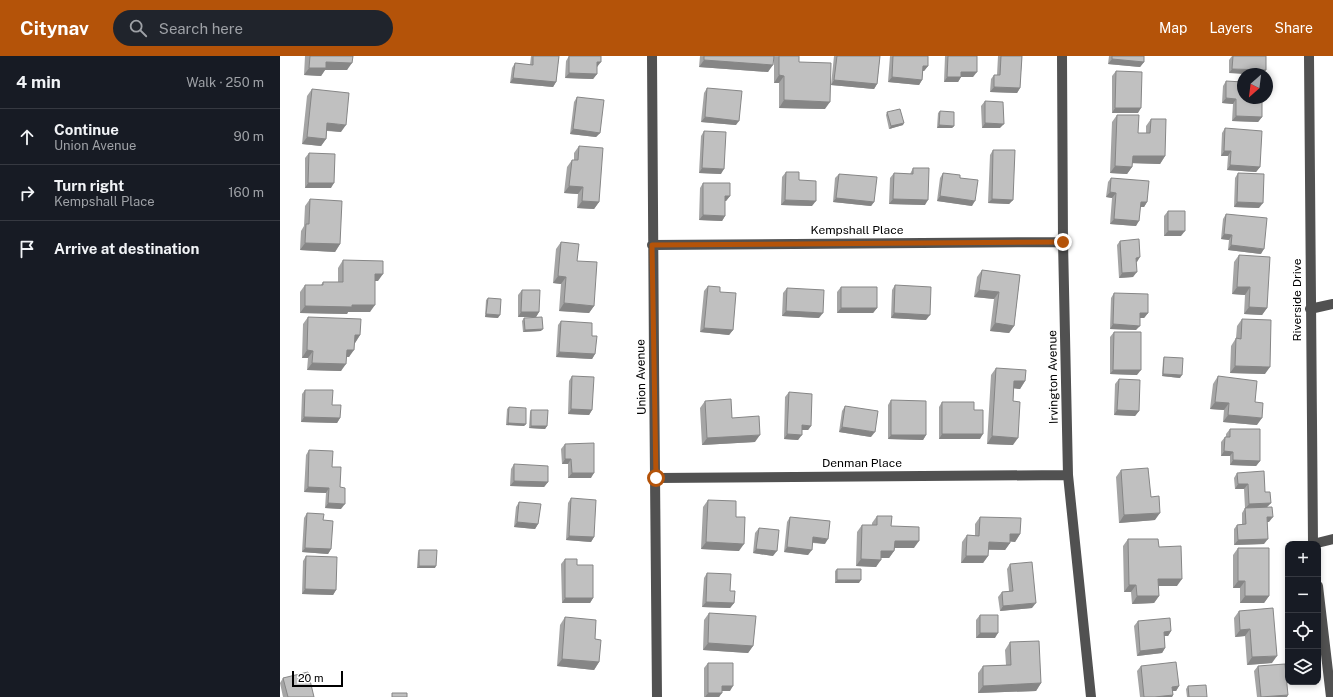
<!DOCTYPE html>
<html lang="en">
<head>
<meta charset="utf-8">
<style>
	body { margin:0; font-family:"Public Sans",sans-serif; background:#20242c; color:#f1f3f6 }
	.controls { position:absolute; right:12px; bottom:12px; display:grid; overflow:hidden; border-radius:8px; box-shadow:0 2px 6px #0003 }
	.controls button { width:36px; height:36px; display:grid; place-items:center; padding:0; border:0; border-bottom:1px solid #363941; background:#171b24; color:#f1f3f6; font:20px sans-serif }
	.compass { position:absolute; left:957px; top:12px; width:36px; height:36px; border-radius:50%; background:#171b24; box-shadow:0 2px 6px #0003; rotate:208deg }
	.scale { position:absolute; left:12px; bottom:10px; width:51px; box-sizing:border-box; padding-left:4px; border:2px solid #000; border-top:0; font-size:11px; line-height:14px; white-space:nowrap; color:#000; -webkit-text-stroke:3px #fff; paint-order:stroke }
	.stop { position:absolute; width:12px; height:12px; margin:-9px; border:3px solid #b45309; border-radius:50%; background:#fff }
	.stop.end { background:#b45309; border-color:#fff; box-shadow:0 1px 4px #0008 }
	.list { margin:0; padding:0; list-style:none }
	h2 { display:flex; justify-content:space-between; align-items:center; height:52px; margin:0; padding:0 16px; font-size:17px }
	h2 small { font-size:13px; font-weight:400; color:#9ea1a6 }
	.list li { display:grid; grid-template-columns:26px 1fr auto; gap:12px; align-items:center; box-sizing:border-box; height:56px; padding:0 16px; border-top:1px solid #363941 }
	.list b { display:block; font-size:15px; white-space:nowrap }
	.list p { margin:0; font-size:13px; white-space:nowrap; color:#9ea1a6 }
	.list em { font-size:13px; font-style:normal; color:#9ea1a6 }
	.icon { flex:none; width:22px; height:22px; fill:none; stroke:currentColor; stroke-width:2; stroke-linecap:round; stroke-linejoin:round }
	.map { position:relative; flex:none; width:1053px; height:641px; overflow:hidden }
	header { display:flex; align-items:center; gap:24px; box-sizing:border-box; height:56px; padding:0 20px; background:#b45309; color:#fff }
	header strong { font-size:19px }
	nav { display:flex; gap:22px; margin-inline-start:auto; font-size:14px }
	.search { width:280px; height:36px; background:#20242c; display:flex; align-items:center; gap:10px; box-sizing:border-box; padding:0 14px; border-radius:22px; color:#9ea1a6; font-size:15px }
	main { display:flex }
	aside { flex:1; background:#171b24 }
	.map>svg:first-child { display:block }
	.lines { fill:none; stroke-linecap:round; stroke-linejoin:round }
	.minor { stroke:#515151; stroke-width:10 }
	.wall { fill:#a5a5a5 }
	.shaded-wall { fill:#868686 }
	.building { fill:#c0c0c0; stroke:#868686 }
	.route { stroke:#b45309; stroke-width:5 }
	.labels { text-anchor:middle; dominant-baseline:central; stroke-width:3; stroke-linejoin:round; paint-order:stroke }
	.street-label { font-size:12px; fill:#000; stroke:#fff }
</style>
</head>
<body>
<header>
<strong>Citynav</strong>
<div class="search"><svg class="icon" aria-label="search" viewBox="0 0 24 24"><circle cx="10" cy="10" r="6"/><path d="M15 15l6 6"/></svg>Search here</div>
<nav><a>Map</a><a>Layers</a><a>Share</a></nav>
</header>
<main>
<aside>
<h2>4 min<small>Walk · 250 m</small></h2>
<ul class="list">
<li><svg class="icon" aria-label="ahead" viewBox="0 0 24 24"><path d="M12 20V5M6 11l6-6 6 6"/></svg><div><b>Continue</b><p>Union Avenue</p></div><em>90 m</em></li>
<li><svg class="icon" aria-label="right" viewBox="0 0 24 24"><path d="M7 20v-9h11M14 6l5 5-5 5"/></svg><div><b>Turn right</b><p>Kempshall Place</p></div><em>160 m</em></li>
<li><svg class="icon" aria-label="arrive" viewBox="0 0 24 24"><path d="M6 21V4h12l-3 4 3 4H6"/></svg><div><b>Arrive at destination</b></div></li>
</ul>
</aside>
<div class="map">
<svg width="1053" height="641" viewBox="0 0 1053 641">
	<rect width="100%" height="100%" fill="#fff"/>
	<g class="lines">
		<!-- minor -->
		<path class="minor" d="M372 0C372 214 376 427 377 641
			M782 0 783 186 788 419 811 641
			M1029 0 1033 488
			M372 189 783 186
			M1030 253 1053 248
			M376 422 788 419
			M1033 488 1053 483
			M1038 530 1051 641"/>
	</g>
	<!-- wall -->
	<path class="wall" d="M25 0H73L67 14H45L41 20 24 19Z
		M251 0H279L276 26 273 31 230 27 232 12 235 7 250 9Z
		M289 0H321L317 11V18L313 23 285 22 286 5Z
		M420 0H494L488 16 419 11Z
		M494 0H519V6L545 53 499 52V27H494Z
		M554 0H600L597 28 594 33 551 29Z
		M610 0H648V10L644 15H643L642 24 639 29 608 26Z
		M665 0H697L693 21H681L678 26H664Z
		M718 0H742L740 32 737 37 710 36 711 23 714 19H717Z
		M829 0H864V6L860 11 828 8Z
		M952 0H986L949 17V4Z
		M836 15 858 57H832V20Z
		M946 25 982 61 978 66 952 65 953 48 942 47 943 30Z
		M427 32 456 69 421 66 424 37Z
		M32 33 61 76 47 75 46 83 41 90 22 88 27 40Z
		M297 41 320 77 316 81 290 78 294 46Z
		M705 45 720 72H702L701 50Z
		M660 55 674 70 672 72H657L658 57Z
		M607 56 623 69 609 73 606 59Z
		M837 59 858 77H866V70L871 63 885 100 880 108 852 107V111L847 118 830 117 832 66Z
		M945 72 980 111 976 116 947 114 948 100H941L942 77Z
		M424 75 441 118 419 117 421 80Z
		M299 90 319 146 314 153 297 152 298 138 284 137 287 111 292 104H294V97Z
		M713 94 733 144 729 148 708 147 710 99Z
		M29 97 51 132H25V102Z
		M633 112 645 149 609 148 610 122 614 117 630 118Z
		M506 116 519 124 532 150 501 149 502 121Z
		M663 117 680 122 692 150 657 145 660 122Z
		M958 117 979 152 954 151 955 122Z
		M559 118 594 146 591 150 553 146 555 122Z
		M831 122 867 146 864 151H860L856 170 830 168 832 142 826 141 828 126Z
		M423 127 450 140 446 145H445V160L442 165 419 164 420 132Z
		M30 143 60 188 55 196 20 194 21 175 24 170 25 150Z
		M888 155 901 180H884V160Z
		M946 158 981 198 948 194 949 184 941 183 943 163Z
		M840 185 857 206H856L853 221 839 222 837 189Z
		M281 186 297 205 314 250 309 257 279 255 281 228 273 227 276 193Z
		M959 199 987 252 982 259 964 258 965 239 952 238 954 206Z
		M63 204 98 225H95L90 256H68L67 258 20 257V236L25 229H41L43 226H58V212Z
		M702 214 740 219 734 270 729 277 710 275 714 243 694 241 697 221Z
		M615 229 646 264 611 262 612 234Z
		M428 230 440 236 453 274 449 279 420 276 424 235Z
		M561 231 597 252 593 257H557V236Z
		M507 232 539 262 502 260 503 237Z
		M242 234 259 256 256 261H238V239Z
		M834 237 868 257 864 262H860L856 274 830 273 831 242Z
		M208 242 218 262 205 261 206 244Z
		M28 261 80 279 75 287V286L69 301H66L61 315 27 314 28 302H22L23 268Z
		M244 262 261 275 243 276 242 265Z
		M962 263 985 318 950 317 951 290 956 282 957 270Z
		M281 265 312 280 315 298 312 303 276 301 278 269Z
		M834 276 857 319 830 318V281Z
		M884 301 900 322 882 320 883 304Z
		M716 312 745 325 740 333 734 332 733 345V389L707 388 711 319Z
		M292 320 312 354 309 359 288 358 289 325Z
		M938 320 975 346 977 369 943 366 944 354 930 353 933 328Z
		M839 323 859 355 855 360 834 359 835 328Z
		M25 334 60 362 57 367 21 366 22 338Z
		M509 336 531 370 528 374H522L518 384 504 383 505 341Z
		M611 344 646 379 643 384 608 383V349Z
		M425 345 452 362 475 386 422 389 420 352Z
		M662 346 694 354 700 383H659V351Z
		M565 350 591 381 559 376 562 355Z
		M229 351 246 368 244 370 226 369 227 353Z
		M251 354 267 370 265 373 249 372 250 356Z
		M950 373 980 405 976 410 950 409V400H941V386L945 381H946V378Z
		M285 388 311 422H288V408H282L281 393Z
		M29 394 52 411 61 453 45 452 46 437 24 436 26 399Z
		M234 408 268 426 264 431 230 430 231 413Z
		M841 414 871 441 875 464 839 467 836 421Z
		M957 417 985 436 991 447 987 451 989 466H987L984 488 954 489V473L957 469 962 468V457L965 452 964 433H955L954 422Z
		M291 442 314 481 311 486 286 484 288 447Z
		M428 444 456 461 459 495 421 493 423 451Z
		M239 446 258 468 255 473 234 471 236 451Z
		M27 457 43 464 51 493 48 498 22 496 24 462Z
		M597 460 611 470 634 492H615L614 495 609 502H601L596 511 576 510 577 476 582 469H592V467Z
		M510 461 545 488 533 487 528 499 504 496 507 466Z
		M700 461 740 478 735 486 730 485V487L725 494H708V500L703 507H681L682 486 687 479 695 480V468Z
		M479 472 493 500 473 497 475 477Z
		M848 483 879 491 897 530H878L879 540 874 547 852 548 851 536H844L843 490Z
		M958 492 989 540 984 547H960V532H953V499Z
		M139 494 155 512H137L138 497Z
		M26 500 56 534 53 539 22 538 23 505Z
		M285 503 297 509 313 542 310 547H282L281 508Z
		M730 508 752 552 720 555 718 541 722 536 729 535 727 513Z
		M557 513 579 527H555V515Z
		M427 517 450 535 454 547 450 552 422 551 424 522Z
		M959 555 992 607 967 609 965 580 955 581 954 562Z
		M429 557 473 590 468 597 423 594 424 564Z
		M700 559 715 582H696V564Z
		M285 561 315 583 319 606 314 614 277 610 280 569Z
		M858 565 891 575 888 580H884L885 592 882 597 857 600 854 570Z
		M730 586 761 627 756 635 698 637V617L703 610 726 609 725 594Z
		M428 607 450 635H442L439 641H424V612Z
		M861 610 899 630 896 635H892L893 639 892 641H860L857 615Z
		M978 610 1007 641H977L974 615Z
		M3 622 34 641H3L0 627Z
		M908 630 927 641H907L906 633Z"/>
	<!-- shaded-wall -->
	<path class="shaded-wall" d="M832 3 864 6 860 11 828 8Z
		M424 4 493 9 488 16 419 11Z
		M46 6 72 7 67 14H45L41 20 24 19 29 12Z
		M317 6H321L317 11 314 10Z
		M643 10H648L644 15H640Z
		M952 13 986 14 983 18H963L949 17Z
		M681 16H697L693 21H678Z
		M289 17 317 18 313 23 285 22Z
		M499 19 504 20 499 27H494Z
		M612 21 642 24 639 29 608 26Z
		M667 21H681L678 26H664Z
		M233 22 276 26 273 31 230 27Z
		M554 24 597 28 594 33 551 29Z
		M714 31 740 32 737 37 710 36Z
		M946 42 956 43 953 48 942 47Z
		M504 44 550 46 545 53 499 52Z
		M835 52H861L858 57H832Z
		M956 60 982 61 978 66 952 65Z
		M425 61 459 65 456 69 421 66Z
		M47 67 66 69 61 76 42 74Z
		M624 67 623 69 609 73 611 70Z
		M705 67 724 68 720 72H702Z
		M659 69 674 70 672 72H657Z
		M293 73 320 77 316 81 290 78Z
		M27 81 46 83 41 90 22 88Z
		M944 95H951L948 100H941Z
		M853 100H885L880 108 848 107Z
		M950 109 980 111 976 116 947 114Z
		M835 110 852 111 847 118 830 117Z
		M422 112 444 113 441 118 419 117Z
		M28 127H54L51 132H25Z
		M289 130 303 131 298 138 284 137Z
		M830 136 836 137 832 142 826 141Z
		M445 140H450L446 145H442Z
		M660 140 695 145 692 150 657 145Z
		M556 142 594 146 591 150 553 146Z
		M613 143 648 144 645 149 609 148Z
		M712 143 733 144 729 148 708 147Z
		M505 144 536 145 532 150 501 149Z
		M302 145 319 146 314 153 297 152Z
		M861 146H867L864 151H857Z
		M957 146 983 147 979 152 954 151Z
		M423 159 445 160 442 165 419 164Z
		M834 163 859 165 856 170 830 168Z
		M888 175H905L901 180H884Z
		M944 178 952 179 949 184 941 183Z
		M25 187 60 188 55 196 20 194Z
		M951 189 984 193 981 198 948 194Z
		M860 201 857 206 852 207 856 202Z
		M857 216 853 221 839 222 842 217Z
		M95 218H103L98 225H90Z
		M278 220 286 221 281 228 273 227Z
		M957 231H970L965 239 952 238Z
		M699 234 719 236 714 243 694 241Z
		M284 247 314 250 309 257 279 255Z
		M72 249H95L90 256H68L67 258 20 257 25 250Z
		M969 251 987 252 982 259 964 258Z
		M561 252H597L593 257H557Z
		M506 255 543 257 539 262 502 260Z
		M241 256H259L256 261H238Z
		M614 257 650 259 646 264 611 262Z
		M860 257H868L864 262H857Z
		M206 258 220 259 218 262 205 261Z
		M715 267 734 270 729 277 710 275Z
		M833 268 860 270 856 274 830 273Z
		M424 272 453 274 449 279 420 276Z
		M263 273 261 275 243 276 245 274Z
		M75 279H80L75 287 70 286Z
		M27 294 33 295 28 302H22Z
		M67 294H74L69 301H62Z
		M279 296 315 298 312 303 276 301Z
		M32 307 66 308 61 315 27 314Z
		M955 310 990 311 985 318 950 317Z
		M833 314H861L857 319 830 318Z
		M883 318 902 319 900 322 882 320Z
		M734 325H745L740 333 729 332Z
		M935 346 949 347 944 354 930 353Z
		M291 353 312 354 309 359 288 358Z
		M837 354 859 355 855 360 834 359Z
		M948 359 982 362 977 369 943 366Z
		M24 361 60 362 57 367 21 366Z
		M228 367 246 368 244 370 226 369Z
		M522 369 531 370 528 374H519Z
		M251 370H267L265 373 249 372Z
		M562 371 595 376 591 381 559 376Z
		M507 378 522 379 518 384 504 383Z
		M662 378H703L700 383H659Z
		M480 379 475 386 422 389 427 382Z
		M611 379H646L643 384 608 383Z
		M712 380 738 382 733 389 707 388Z
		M944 395 953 396 950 400H941Z
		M285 403H291L288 408H282Z
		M953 404 980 405 976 410 950 409Z
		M292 417H314L311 422H288Z
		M234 425 268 426 264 431 230 430Z
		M958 428H968L964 433H955Z
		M28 431 49 432 46 437 24 436Z
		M48 447 65 448 61 453 45 452Z
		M991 447 987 451 965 453 969 448Z
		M880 457 875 464 839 467 844 459Z
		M987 461H993L989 466H983Z
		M237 466 258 468 255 473 234 471Z
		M730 478H740L735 486 725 485Z
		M289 480 314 481 311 486 286 484Z
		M533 481 548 483 545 488 530 486Z
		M988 483 984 488 954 489 958 484Z
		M615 485H639L634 492H610Z
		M426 486 464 488 459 495 421 493Z
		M709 486 730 487 725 494 704 493Z
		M507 491 532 494 528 499 504 496Z
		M25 492 51 493 48 498 22 496Z
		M476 493 497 495 493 500 473 497Z
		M601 495H614L609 502H596Z
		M686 500H708L703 507H681Z
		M581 503 601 504 596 511 576 510Z
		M139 510H156L155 512H137Z
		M878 523H902L897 530H873Z
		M557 524H581L579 527H555Z
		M958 525H965L960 532H953Z
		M849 529H856L851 536H844Z
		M25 533 56 534 53 539 22 538Z
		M857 540H879L874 547 852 548Z
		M965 540H989L984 547H960Z
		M285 542H313L310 547H282Z
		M426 546 454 547 450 552 422 551Z
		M756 547 752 552 720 555 723 550Z
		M970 573 965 580 955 581 960 574Z
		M891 575 888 580H880L884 576Z
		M700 577H718L715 582H696Z
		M428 587 473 590 468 597 423 594Z
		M885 592 882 597 857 600 860 595Z
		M997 600 992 607 967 609 972 601Z
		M282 603 319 606 314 614 277 610Z
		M761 627 756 635 698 637 703 630Z
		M442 630H453L450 635H439Z
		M899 630 896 635H889L892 631Z
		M428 637H442L439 641H425Z
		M893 639 892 641H875Z
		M1008 639 1007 641H988Z"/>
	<!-- building -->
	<path class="building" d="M30 0H73L72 7 46 6V12H29Z
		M253 0H279L276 26 233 22 235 7 253 9Z
		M289 0H321V6H317V18L289 17Z
		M424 0H494L493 9 424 4Z
		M499 0H519V6L551 7 550 46 504 44V20L499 19Z
		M557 0H600L597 28 554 24Z
		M613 0H648V10H643L642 24 612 21Z
		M668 0H697V16H681V21H667Z
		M721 0H742L740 32 714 31V19H720Z
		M832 0H864V6L832 3Z
		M953 0H986V14L952 13Z
		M836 15 862 16 861 52H835Z
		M946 25 963 26V42H982V61L956 60V43L946 42Z
		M427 32 462 35 459 65 425 61Z
		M32 33 69 37 66 69 47 67 46 83 27 81Z
		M297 41 324 44 320 77 293 73Z
		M705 45 723 46 724 68 705 67Z
		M620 53 624 67 611 70 607 56Z
		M660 55 674 56V70L659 69Z
		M837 59H859L858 77H870L871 63H886L885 100H853L852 111 835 110Z
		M945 72 982 75 980 111 950 109 951 95H944Z
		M424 75 446 76 444 113 422 112Z
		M299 90 323 92 319 146 302 145 303 131 289 130 292 104H298Z
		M713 94H735L733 144 712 143Z
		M29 97 55 98 54 127H28Z
		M633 112H649L648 144 613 143 614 117 633 118Z
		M506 116H519V124L536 125V145L505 144Z
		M663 117 680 119V122L698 124 695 145 660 140Z
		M958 117 984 118 983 147 957 146Z
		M559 118 597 121 594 146 556 142Z
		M831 122 869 125 867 146H861L859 165 834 163 836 137 830 136Z
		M423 127H450V140H445V160L423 159Z
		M30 143 62 145 60 188 25 187 26 168H29Z
		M888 155H905V175H888Z
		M946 158 987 162 984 193 951 189 952 179 944 178Z
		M859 183 860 201 856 202 857 216 842 217 840 185Z
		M281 186 299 188 297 205 317 206 314 250 284 247 286 221 278 220Z
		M959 199 990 201 987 252 969 251 970 231H957Z
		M63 204 103 205V218H95V249H72V251L25 250V229H43V226H63Z
		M702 214 740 219 734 270 715 267 719 236 699 234Z
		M615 229 651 231 650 259 614 257Z
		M428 230 440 231V236L456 237 453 274 424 272Z
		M561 231H597V252H561Z
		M507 232 544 234 543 257 506 255Z
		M242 234H260L259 256H241Z
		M834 237 868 238V257H860V270L833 268Z
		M208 242 221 243 220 259 206 258Z
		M28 261 81 263 80 279H75L74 294H67L66 308 32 307 33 295 27 294Z
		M262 261 263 273 245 274 244 262Z
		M962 263 991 264 990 311 955 310 956 282 961 283Z
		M281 265 312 267V280H317L315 298 279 296Z
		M834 276H861V314H833Z
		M884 301 903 302 902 319 883 318Z
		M716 312 746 314 745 325H734L733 345 740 346 738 382 712 380Z
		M292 320 314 321 312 354 291 353Z
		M938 320 977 325 975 346 983 347 982 362 948 359 949 347 935 346Z
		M839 323 860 324 859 355 837 354Z
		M25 334H53L52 349H61L60 362 24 361Z
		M509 336 532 338 531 370 522 369V379L507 378Z
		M451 343 452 362 479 360 480 379 427 382 425 345Z
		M611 344 646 345V379H611Z
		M662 346H694V354H703V378H662Z
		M565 350 598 355 595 376 562 371Z
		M229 351 246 352V368L228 367Z
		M251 354H268L267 370H251Z
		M950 373H980V405L953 404V396L944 395 945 381H950Z
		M314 387V417H292L291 403H285V388Z
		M29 394 53 395 52 411H61L60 431 65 432V448L48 447 49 432 28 431Z
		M234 408 268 410V426L234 425Z
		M868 412 871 441 879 440 880 457 844 459 841 414Z
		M984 415 985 436H990L991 447 969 448 968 428H958L957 417Z
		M291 442 316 444 314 481 289 480Z
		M428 444 456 445V461H465L464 488 426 486Z
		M239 446 261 448 258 468 237 466Z
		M992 451 993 461H987L988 483 958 484 957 469 966 468 965 452Z
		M27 457 44 458 43 464 53 465 51 493 25 492Z
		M597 460H612L611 470 639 471V485H615L614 495H601V504L581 503 582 469H597Z
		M510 461 550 465 548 483 533 481 532 494 507 491Z
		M700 461 741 462 740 478H730V487L709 486 708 500H686L687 479 699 480Z
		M479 472 499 474 497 495 476 493Z
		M848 483H878L879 491 901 490 902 523H878L879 540H857L856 529H849Z
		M958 492H989V540H965V525H958Z
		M139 494H157L156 510H139Z
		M26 500 57 501 56 534 25 533Z
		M285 503H297V509H313V542H285Z
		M752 506 756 547 723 550 722 536 733 535 730 508Z
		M557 513H581V524H557Z
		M427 517 451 518 450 535H455L454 547 426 546Z
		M993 552 997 600 972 601 970 573 960 574 959 555Z
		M429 557 476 560 473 590 428 587Z
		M700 559H718V577H700Z
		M285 561 316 564 315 583 321 584 319 606 282 603Z
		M890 562 891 575 884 576 885 592 860 595 858 565Z
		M759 585 761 627 703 630V610L731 609 730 586Z
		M896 606 899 630 892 631 893 639 875 641H864L861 610Z
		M428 607H453V630H442V637H428Z
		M1005 608 1008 639 981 641 978 610Z
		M28 616 34 641H8L3 622Z
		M926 629 927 641H909L908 630Z
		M112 637H127V641H112Z"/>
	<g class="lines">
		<!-- route -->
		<path class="route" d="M376 422 372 189 783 186"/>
	</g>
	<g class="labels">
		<!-- street labels -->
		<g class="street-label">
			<text x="577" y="174">Kempshall Place</text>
			<text transform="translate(1017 244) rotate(-90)">Riverside Drive</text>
			<text transform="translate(361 321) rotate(-91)">Union Avenue</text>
			<text transform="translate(773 321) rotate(-91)">Irvington Avenue</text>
			<text x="582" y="407">Denman Place</text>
		</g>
	</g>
</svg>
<div class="controls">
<button>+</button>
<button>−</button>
<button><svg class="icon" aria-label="locate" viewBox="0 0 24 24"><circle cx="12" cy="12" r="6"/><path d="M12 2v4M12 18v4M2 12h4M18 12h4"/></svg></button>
<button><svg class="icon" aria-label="layers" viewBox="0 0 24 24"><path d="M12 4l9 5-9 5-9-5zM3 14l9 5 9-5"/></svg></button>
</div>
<svg class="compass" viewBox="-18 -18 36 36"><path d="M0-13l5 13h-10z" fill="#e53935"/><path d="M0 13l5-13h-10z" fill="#9ea1a6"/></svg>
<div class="scale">20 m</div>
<div class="stop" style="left:376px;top:422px"></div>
<div class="stop end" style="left:783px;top:186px"></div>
</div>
</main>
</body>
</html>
